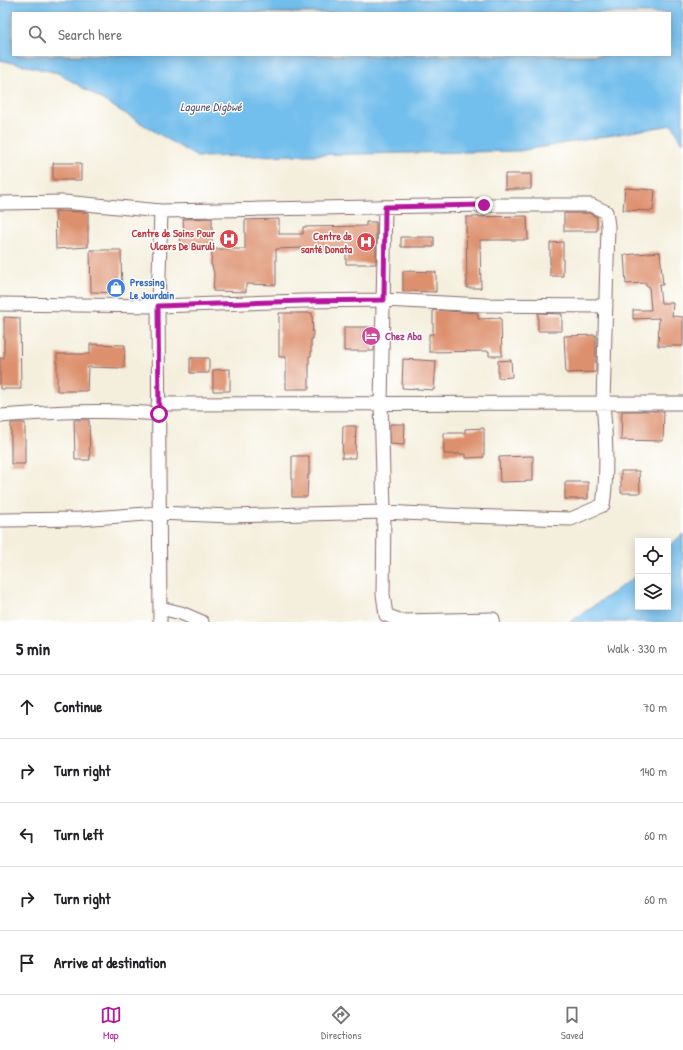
<!DOCTYPE html>
<html lang="en">
<head>
<meta charset="utf-8">
<style>
	body { margin:0; font-family:"Patrick Hand",sans-serif; background:#f6f6f6; color:#202124 }
	.controls { position:absolute; right:12px; bottom:12px; display:grid; overflow:hidden; border-radius:0px; box-shadow:0 2px 10px #0003 }
	.controls button { width:36px; height:36px; display:grid; place-items:center; padding:0; border:0; border-bottom:1px solid #e0e0e0; background:#fff; color:#202124; font:20px sans-serif }
	.stop { position:absolute; width:12px; height:12px; margin:-9px; border:3px solid #b5179e; border-radius:50%; background:#fff }
	.stop.end { background:#b5179e; border-color:#fff; box-shadow:0 1px 4px #0008 }
	.list { margin:0; padding:0; list-style:none }
	h2 { display:flex; justify-content:space-between; align-items:center; height:52px; margin:0; padding:0 16px; font-size:17px }
	h2 small { font-size:13px; font-weight:400; color:#757577 }
	.list li { display:grid; grid-template-columns:26px 1fr auto; gap:12px; align-items:center; box-sizing:border-box; height:64px; padding:0 16px; border-top:1px solid #e0e0e0 }
	.list b { display:block; font-size:15px; white-space:nowrap }
	.list em { font-size:13px; font-style:normal; color:#757577 }
	.icon { flex:none; width:22px; height:22px; fill:none; stroke:currentColor; stroke-width:2; stroke-linecap:round; stroke-linejoin:round }
	.map { position:relative; flex:none; width:683px; height:622px; overflow:hidden }
	.search { position:absolute; background:#fff; box-shadow:0 2px 10px #0003; left:12px; right:12px; top:12px; height:44px; display:flex; align-items:center; gap:10px; box-sizing:border-box; padding:0 14px; border-radius:0px; color:#757577; font-size:15px }
	.sheet { height:372px; background:#fff }
	nav { display:flex; justify-content:space-around; align-items:center; box-sizing:border-box; height:56px; border-top:1px solid #e0e0e0; background:#fff; font-size:11px; color:#757577 }
	nav a { display:grid; justify-items:center; gap:2px }
	nav .on { color:#b5179e }
	.map>svg:first-child { display:block }
	.water { fill:#72beec; stroke:#5e6e8c; fill-rule:evenodd }
	.building { fill:#dd906d }
	.lines { fill:none; stroke-linecap:round; stroke-linejoin:round }
	.street-casing { stroke:#866869; stroke-width:15 }
	.street { stroke:#fff; stroke-width:13 }
	.route { stroke:#b5179e; stroke-width:5 }
	.labels { text-anchor:middle; dominant-baseline:central; stroke-width:3; stroke-linejoin:round; paint-order:stroke }
	.health-label { font-size:11px; font-weight:bold; fill:#be3a42; stroke:#fff; text-anchor:end }
	.shop-label { font-size:11px; font-weight:bold; fill:#366cbe; stroke:#fff; text-anchor:start }
	.hotel-label { font-size:11px; font-weight:bold; fill:#b23c85; stroke:#fff; text-anchor:start }
	.water-label { font-size:12px; font-style:italic; fill:#58576f; stroke:#fff }
</style>
</head>
<body>
<div class="map">
<svg width="683" height="622" viewBox="0 0 683 622">
	<rect width="100%" height="100%" fill="#fff"/>
	<filter id="ink" filterUnits="userSpaceOnUse"><feTurbulence type="fractalNoise" baseFrequency=".025" numOctaves="2"/><feDisplacementMap in="SourceGraphic" scale="8" xChannelSelector="R" yChannelSelector="G"/><feConvolveMatrix kernelMatrix="1 2 1 2 8 2 1 2 1" color-interpolation-filters="sRGB"/></filter>
	<filter id="wash" filterUnits="userSpaceOnUse"><feTurbulence type="fractalNoise" baseFrequency=".012" numOctaves="4" result="noise"/><feDisplacementMap in="SourceGraphic" scale="16" xChannelSelector="R" yChannelSelector="G"/><feGaussianBlur stdDeviation="0.9" result="paint"/><feColorMatrix in="noise" values="0 0 0 0 0 0 0 0 0 0 0 0 0 0 0 0 0 1.4 0 .05"/><feComposite in="paint" operator="in"/></filter>
	<g filter="url(#wash)">
		<rect width="100%" height="100%" fill="#f4efdd"/>
		<!-- water -->
		<path class="water" d="M0 0H469L483 2 486 0H683V143L672 125 519 151 197 157 58 73 0 60ZM13 13H670V55H13Z
			M683 534V622H570L638 575V607H668V547Z"/>
		<g id="blocks">
			<!-- building -->
			<path class="building" d="M53 163H81V180H53Z
				M505 174H531V189H505Z
				M625 188 655 190 653 211 623 210Z
				M55 211 88 212V247L56 249Z
				M564 213H589L597 217V231H564Z
				M527 216 528 240H480L481 288H467L466 217Z
				M212 218V247H180L181 232 184 233 183 219Z
				M279 219V234H303V227L366 226V222H376V264H346V250L303 251V248L276 249V285L246 284V292L213 291 214 274 212 265H211L212 249H245V220Z
				M401 237H434V247H401Z
				M563 242V276H550V243Z
				M90 250H121L122 293 91 292Z
				M660 252 663 285H659L661 303H673L672 316 683 317V346H658L659 318 633 319V310H651L649 286H646V283L626 284 624 255Z
				M403 271 436 272V292L403 291Z
				M433 310 478 313V319L501 318 502 356H489V351L429 352V334H433Z
				M279 313H312L313 339H311V356H309V389H286V357H279Z
				M538 313 562 314V331H538Z
				M4 317 20 318 21 389H0V358H4Z
				M344 327H375L374 351H344Z
				M596 335V372L566 373 564 336Z
				M90 344 125 345 124 368 88 367 87 391H57V354H90Z
				M190 358H209V373H190Z
				M403 359 436 361 434 390 402 388Z
				M511 360 512 377 498 378V361Z
				M230 369V391H213V370Z
				M622 411H664L663 441 621 440Z
				M74 420H89L90 460H75Z
				M11 423H25V464H11Z
				M390 424H405L404 445 390 444Z
				M343 426H356L355 458H342Z
				M484 428V457L466 458V454H444V433H465V429Z
				M292 456H309V475H308L307 497H292Z
				M533 456V481L500 482 499 457Z
				M621 471H639L640 493H621Z
				M565 482H588V499H565Z"/>
		</g>
	</g>
	<g filter="url(#ink)">
		<use href="#blocks" fill-opacity="0" stroke="#866869" stroke-width="1"/>
		<g class="lines">
			<defs>
				<path id="street" d="M0 203 64 202 161 211 484 205H591L606 212 608 226 603 403C606 436 608 472 603 505L571 519 466 516 384 512 230 516 159 513 80 519 0 520
					M385 207 381 403 384 512 383 594 386 615 402 621 493 619
					M0 304 158 306 303 301 384 300 484 305 606 306
					M158 404 683 403
					M0 416C53 412 106 409 159 414
					M160 608 181 613 202 622
					M160 622 158 306 161 211"/>
			</defs>
			<!-- street casing -->
			<use href="#street" class="street-casing"/>
			<!-- street -->
			<use href="#street" class="street"/>
		</g>
	</g>
	<g class="lines" filter="url(#ink)">
		<!-- route -->
		<path class="route" d="M159 414 158 306 303 301 384 300 385 207 484 205"/>
	</g>
	<!-- icons -->
	<defs>
		<symbol id="hospital-disc" viewBox="-11 -11 22 22"><circle r="9.5" fill="#e0444e" stroke="#fff"/><path d="M-5-5h3v3.5h4V-5h3V5h-3V1.5h-4V5h-3Z" fill="#fff"/></symbol>
		<symbol id="shop-disc" viewBox="-11 -11 22 22"><circle r="9.5" fill="#3f7fe0" stroke="#fff"/><path d="M-5-2.5h2.3a2.7 3.5 0 0 1 5.4 0H5L5.5 6h-11ZM-1.5-2.5h3a1.5 2.3 0 0 0-3 0Z" fill="#fff"/></symbol>
		<symbol id="hotel-disc" viewBox="-11 -11 22 22"><circle r="9.5" fill="#d1479c" stroke="#fff"/><path d="M-6-4.5h1.5V1H6V5H4.5V3h-9V5H-6ZM-4 0a1.8 1.8 0 1 1 3.6 0ZM.5 0V-2.5h3Q6-2.5 6 0Z" fill="#fff"/></symbol>
	</defs>
	<g fill-rule="evenodd">
		<use href="#hospital-disc" x="218" y="228" width="22" height="22"/>
		<use href="#hospital-disc" x="355" y="231" width="22" height="22"/>
		<use href="#shop-disc" x="105" y="277" width="22" height="22"/>
		<use href="#hotel-disc" x="360" y="325" width="22" height="22"/>
	</g>
	<g class="labels">
		<!-- health labels -->
		<g class="health-label">
			<text x="215" y="233">Centre de Soins Pour<tspan x="215" dy="13">Ulcers De Buruli</tspan></text>
			<text x="352" y="236">Centre de<tspan x="352" dy="13">santé Donata</tspan></text>
		</g>
		<!-- shop labels -->
		<g class="shop-label">
			<text x="130" y="282">Pressing<tspan x="130" dy="13">Le Jourdain</tspan></text>
		</g>
		<!-- hotel labels -->
		<g class="hotel-label">
			<text x="385" y="336">Chez Aba</text>
		</g>
		<!-- water labels -->
		<g class="water-label">
			<text x="211" y="106">Lagune Digbwé</text>
		</g>
	</g>
</svg>
<div class="controls">
<button><svg class="icon" aria-label="locate" viewBox="0 0 24 24"><circle cx="12" cy="12" r="6"/><path d="M12 2v4M12 18v4M2 12h4M18 12h4"/></svg></button>
<button><svg class="icon" aria-label="layers" viewBox="0 0 24 24"><path d="M12 4l9 5-9 5-9-5zM3 14l9 5 9-5"/></svg></button>
</div>
<div class="stop" style="left:159px;top:414px"></div>
<div class="stop end" style="left:484px;top:205px"></div>
<div class="search"><svg class="icon" aria-label="search" viewBox="0 0 24 24"><circle cx="10" cy="10" r="6"/><path d="M15 15l6 6"/></svg>Search here</div>
</div>
<section class="sheet">
<h2>5 min<small>Walk · 330 m</small></h2>
<ul class="list">
<li><svg class="icon" aria-label="ahead" viewBox="0 0 24 24"><path d="M12 20V5M6 11l6-6 6 6"/></svg><div><b>Continue</b></div><em>70 m</em></li>
<li><svg class="icon" aria-label="right" viewBox="0 0 24 24"><path d="M7 20v-9h11M14 6l5 5-5 5"/></svg><div><b>Turn right</b></div><em>140 m</em></li>
<li><svg class="icon" aria-label="left" viewBox="0 0 24 24"><path d="M17 20v-9H6M10 6l-5 5 5 5"/></svg><div><b>Turn left</b></div><em>60 m</em></li>
<li><svg class="icon" aria-label="right" viewBox="0 0 24 24"><path d="M7 20v-9h11M14 6l5 5-5 5"/></svg><div><b>Turn right</b></div><em>60 m</em></li>
<li><svg class="icon" aria-label="arrive" viewBox="0 0 24 24"><path d="M6 21V4h12l-3 4 3 4H6"/></svg><div><b>Arrive at destination</b></div></li>
</ul>
</section>
<nav>
<a class="on"><svg class="icon" aria-label="map" viewBox="0 0 24 24"><path d="M3 6l6-2 6 2 6-2v14l-6 2-6-2-6 2zM9 4v14M15 6v14"/></svg>Map</a>
<a><svg class="icon" aria-label="directions" viewBox="0 0 24 24"><path d="M12 3l9 9-9 9-9-9zM9 14v-3h6M13 9l2 2-2 2"/></svg>Directions</a>
<a><svg class="icon" aria-label="saved" viewBox="0 0 24 24"><path d="M7 4h10v16l-5-4-5 4z"/></svg>Saved</a>
</nav>
</body>
</html>
